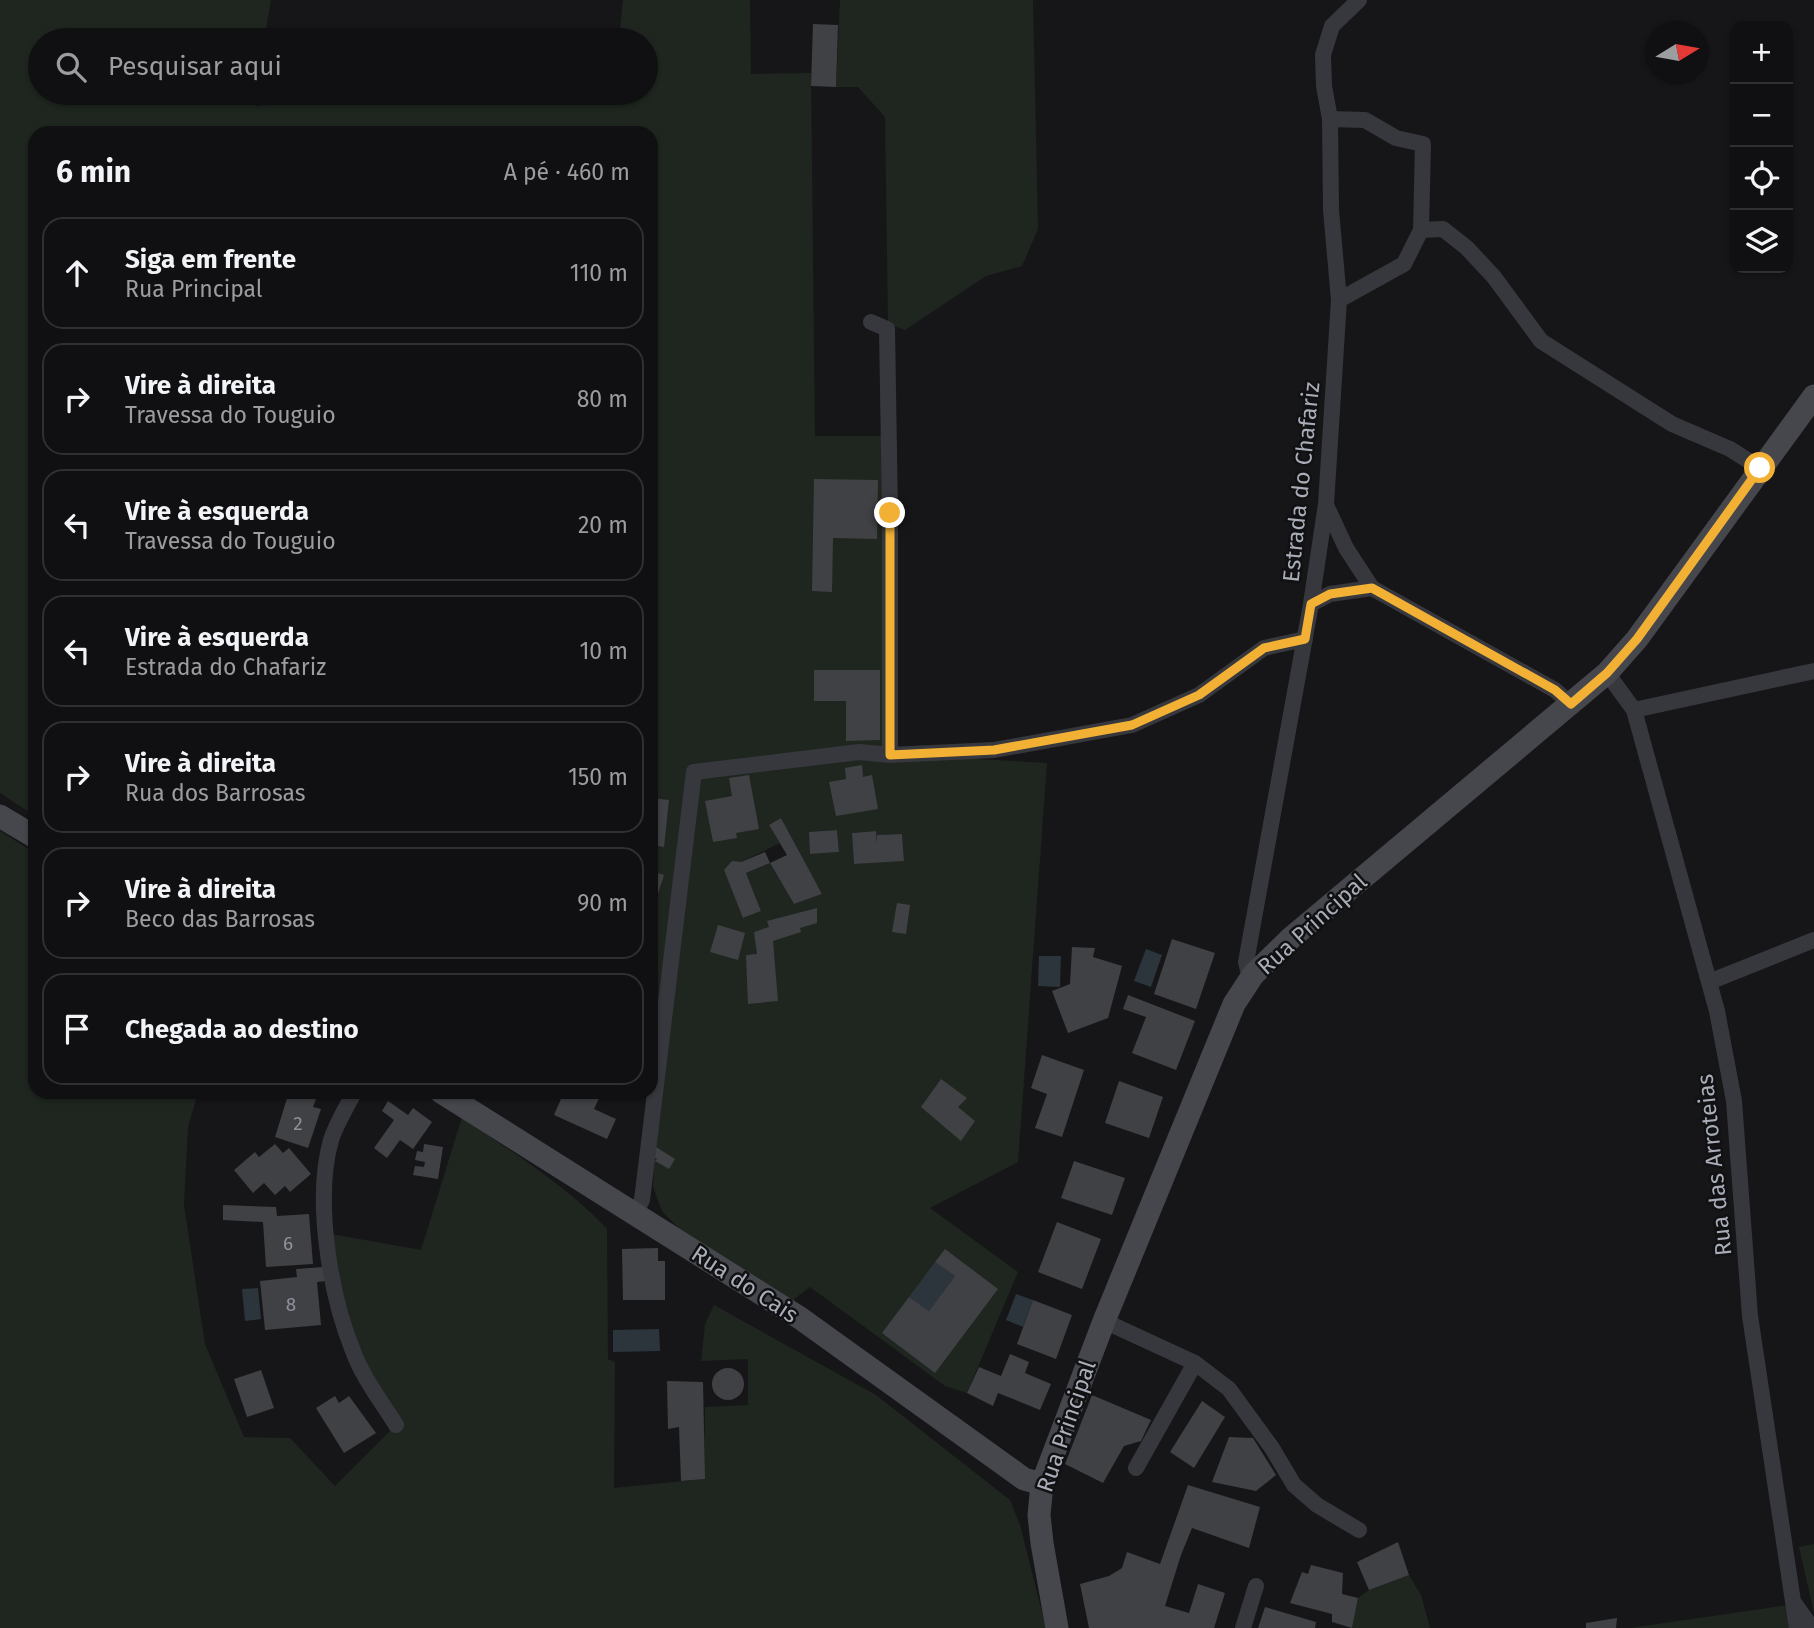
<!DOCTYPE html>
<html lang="pt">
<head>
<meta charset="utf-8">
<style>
	body { margin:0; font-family:"Fira Sans",sans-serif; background:#19191b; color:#f1f3f6 }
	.controls { position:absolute; right:21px; top:21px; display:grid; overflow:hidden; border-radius:14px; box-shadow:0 2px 5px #0004 }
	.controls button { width:63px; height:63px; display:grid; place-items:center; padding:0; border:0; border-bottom:2px solid #303032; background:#101012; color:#f1f3f6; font:35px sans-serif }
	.compass { position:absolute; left:1646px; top:21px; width:63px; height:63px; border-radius:50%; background:#101012; box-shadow:0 2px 5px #0004; rotate:79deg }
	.stop { position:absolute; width:21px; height:21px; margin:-16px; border:5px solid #f2b134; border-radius:50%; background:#fff }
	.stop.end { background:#f2b134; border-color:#fff; box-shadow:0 2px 7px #0008 }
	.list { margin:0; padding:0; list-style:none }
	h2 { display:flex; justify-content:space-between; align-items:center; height:91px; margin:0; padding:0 28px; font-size:30px }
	h2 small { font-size:23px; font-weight:400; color:#9c9d9f }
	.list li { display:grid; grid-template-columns:46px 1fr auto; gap:21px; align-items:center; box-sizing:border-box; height:112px; margin:0 14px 14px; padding:0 14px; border:2px solid #303032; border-radius:21px }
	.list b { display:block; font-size:26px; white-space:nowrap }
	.list p { margin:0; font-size:23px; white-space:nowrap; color:#9c9d9f }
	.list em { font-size:23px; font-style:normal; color:#9c9d9f }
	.icon { flex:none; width:38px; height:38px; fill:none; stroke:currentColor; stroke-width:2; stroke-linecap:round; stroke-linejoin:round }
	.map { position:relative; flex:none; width:1814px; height:1628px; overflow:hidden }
	.search { position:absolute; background:#101012; box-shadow:0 2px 5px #0004; left:28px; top:28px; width:630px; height:77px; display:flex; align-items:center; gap:18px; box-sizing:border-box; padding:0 24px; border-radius:38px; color:#9c9d9f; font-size:26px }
	.panel { position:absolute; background:#101012; box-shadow:0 2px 5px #0004; left:28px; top:126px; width:630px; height:973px; border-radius:21px }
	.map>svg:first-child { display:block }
	.green { fill:#1e261f; fill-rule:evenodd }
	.water { fill:#2c353c }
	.building { fill:#404145 }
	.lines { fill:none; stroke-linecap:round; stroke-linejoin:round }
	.street { stroke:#37383d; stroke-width:16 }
	.secondary { stroke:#45474d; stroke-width:23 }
	.route { stroke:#f2b134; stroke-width:9 }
	.labels { text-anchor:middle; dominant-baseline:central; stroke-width:5; stroke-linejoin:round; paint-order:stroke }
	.number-label { font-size:19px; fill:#8e929b }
	.street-label { font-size:23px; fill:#a8adb8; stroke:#111113 }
</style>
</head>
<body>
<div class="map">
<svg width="1814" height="1628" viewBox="0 0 1814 1628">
	<rect width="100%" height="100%" fill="#161618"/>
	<!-- green -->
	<path class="green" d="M0 0H271L264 40H40V93H257L256 106 375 93H646V40H619L623 0H750L751 74 811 73 815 436H889L890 754 1047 763 1018 1162 930 1208 1018 1272 967 1393 945 1386 810 1287 793 1300 682 1232 662 1211 653 1187 660 1049 651 1046V133H35V816L0 793ZM781 818 822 894 794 904 770 863 746 873 761 911 744 918 724 870 780 843 769 825ZM837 830 839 852 810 854V832ZM875 831 877 835 902 834 904 860 854 864 852 833Z
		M840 0H1033L1038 229 1022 266 986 276 905 330 888 324 885 117 858 87H836Z
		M0 831 35 853V1092H198L188 1127 184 1205 205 1344 244 1437 290 1438 335 1486 396 1425 368 1382 326 1233 421 1250 462 1117C511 1152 565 1184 607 1229L608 1359 615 1362 614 1488 704 1479 705 1407 748 1405V1359L701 1361 705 1324 714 1305 876 1395 1010 1500 1020 1525 1046 1628H0Z
		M1814 1544V1613L1799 1547Z
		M1409 1575 1421 1595 1430 1628H1352L1358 1598 1369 1590Z
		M1795 1604 1798 1628H1630Z"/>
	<!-- water -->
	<path class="water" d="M1146 949 1162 955 1151 987 1134 981Z
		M1039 956H1061L1060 987 1038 986Z
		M935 1262 955 1276 929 1311 909 1297Z
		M258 1288 261 1319 245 1321 242 1289Z
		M1016 1294 1033 1300 1023 1327 1006 1320Z
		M659 1329 660 1351 613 1352V1330Z"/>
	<!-- building -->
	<path class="building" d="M813 24 838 25 836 87 811 86Z
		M814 479 878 480 877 539 833 538 832 592 812 591Z
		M814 670H880V740L846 741V701H814Z
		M862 765 863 777 872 775 878 809 836 816 829 782 846 779 845 768Z
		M749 775 759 829 736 833 737 838 713 842 705 801 732 796 729 778Z
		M651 798 669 800 664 847 651 845Z
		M781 818 822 894 794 904 770 863 787 855 769 825Z
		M837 830 839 852 810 854 809 832Z
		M876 831 877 843V835L902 834 904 861 854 864 852 833Z
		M765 852 770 863 746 873 761 911 743 918 724 870 732 861 741 862Z
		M651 871 664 875 652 913 651 912Z
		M897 903 910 905 906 934 892 932Z
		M817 908V923L800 928 801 932 773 941 778 1001 748 1004 746 955 757 954 754 932 769 927 767 921Z
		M718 925 745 933 738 960 710 952Z
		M1172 939 1215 953 1196 1009 1154 994Z
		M1072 947 1095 948 1093 957 1122 966 1108 1018 1068 1033 1052 991 1070 984Z
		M1128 995 1195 1021 1176 1070 1132 1053 1146 1017 1123 1009Z
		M1042 1055 1084 1070 1062 1137 1035 1128 1047 1094 1031 1088Z
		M941 1079 967 1098 958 1107 975 1121 961 1141 921 1107Z
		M1119 1081 1163 1097 1149 1138 1105 1123Z
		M289 1092 316 1099 313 1107 321 1109 308 1148 275 1137Z
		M564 1092 579 1094 580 1092H602L594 1109 616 1119 607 1139 554 1115Z
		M388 1101 408 1115 413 1108 432 1122 413 1149 400 1140 387 1158 374 1148 394 1120 382 1111Z
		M275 1144 283 1153 289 1148 311 1174 290 1192 285 1186 275 1195 264 1183 253 1193 234 1170 255 1152 259 1157Z
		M424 1144 443 1147 438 1179 413 1175 415 1166 424 1167 425 1162 415 1160 417 1151 423 1152Z
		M656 1147 675 1159 669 1169 655 1161 657 1159 651 1156Z
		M1074 1161 1125 1178 1112 1215 1061 1198Z
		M223 1205 276 1207 277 1216 309 1214 313 1264 266 1267 263 1222 223 1220Z
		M1057 1222 1101 1239 1082 1289 1038 1272Z
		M658 1248V1261H665V1300H623L622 1249Z
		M945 1249 998 1289 935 1373 882 1333 909 1297 929 1311 955 1276 935 1262Z
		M324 1267 326 1281 317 1282 321 1325 265 1330 260 1281 297 1277 296 1269Z
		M1033 1300 1072 1315 1056 1359 1017 1344Z
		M1010 1354 1029 1362 1025 1373 1051 1384 1040 1410 998 1393 993 1406 967 1393 979 1367 1001 1376Z
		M712 1384a16 16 0 1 1 32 0a16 16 0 1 1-32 0Z
		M261 1370 274 1408 247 1417 234 1379Z
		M667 1381 703 1382 705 1479 681 1481 679 1427 668 1429Z
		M1092 1395 1151 1420 1141 1441 1124 1446 1103 1483 1065 1464Z
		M335 1396 339 1403 349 1396 376 1433 344 1453 316 1408Z
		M1202 1401 1225 1417 1194 1468 1170 1452Z
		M1229 1437 1253 1438 1276 1475 1256 1491 1212 1482Z
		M1188 1485 1260 1507 1249 1548 1192 1528 1181 1555 1165 1606 1189 1613 1198 1584 1225 1593 1214 1628H1089L1080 1584 1109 1576 1122 1568 1127 1552 1160 1564Z
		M1398 1542 1409 1575 1369 1590 1357 1562Z
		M1311 1565 1343 1573 1342 1594 1358 1598 1352 1628 1332 1622V1614L1290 1603 1302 1572 1308 1574Z
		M1265 1607 1316 1622 1315 1628H1258Z
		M1617 1618 1616 1628H1586V1623Z"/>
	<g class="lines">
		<!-- street -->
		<path class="street" d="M1330 119 1365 120 1396 138 1423 144 1421 230 1404 264 1339 300
			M1421 230 1443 229 1467 248 1494 277 1541 341 1672 424 1730 449 1760 468
			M871 322 887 329 890 513V755
			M1326 505 1346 548 1372 588 1555 690 1571 704
			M1311 604 1330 594 1372 588
			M1607 673 1634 710 1717 1011 1734 1101 1750 1316 1797 1628
			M1634 710 1814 671
			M1253 975 1248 970 1246 962 1311 604 1326 504 1339 300 1331 210 1330 119 1324 86 1323 55 1332 26 1359 0
			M1709 982 1814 940
			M354 1092C347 1107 336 1124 331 1140 314 1200 330 1294 353 1351 363 1378 381 1401 396 1425
			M635 1214 642 1200 694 772 859 752 890 755 994 750 1132 725 1199 695 1264 648 1305 639
			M1104 1321 1195 1363 1229 1389 1272 1448 1294 1485 1317 1505 1359 1530
			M1136 1468 1195 1363
			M1795 1604 1812 1628
			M1243 1628 1256 1586"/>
		<!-- secondary -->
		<path class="secondary" d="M0 816 35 837
			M441 1092 800 1318 1024 1479 1042 1484
			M1057 1628 1042 1543 1039 1515 1042 1484 1104 1321 1234 1004 1253 975 1291 938 1607 673 1637 639 1814 396"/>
	</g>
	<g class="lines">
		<!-- route -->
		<path class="route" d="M890 513V755L994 750 1132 725 1199 695 1264 648 1305 639 1311 604 1330 594 1372 588 1555 690 1571 704 1607 673 1637 639 1760 468"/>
	</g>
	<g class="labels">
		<!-- number labels -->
		<g class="number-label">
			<text x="298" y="1123">2</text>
			<text x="288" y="1243">6</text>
			<text x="291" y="1304">8</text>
		</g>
		<!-- street labels -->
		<g class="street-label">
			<text transform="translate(1301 482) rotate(-84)">Estrada do Chafariz</text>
			<text transform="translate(1312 924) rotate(-42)">Rua Principal</text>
			<text transform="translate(1714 1165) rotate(-96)">Rua das Arroteias</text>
			<text transform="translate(745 1284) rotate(33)">Rua do Cais</text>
			<text transform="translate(1066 1426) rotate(-71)">Rua Principal</text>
		</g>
	</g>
</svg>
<div class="controls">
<button>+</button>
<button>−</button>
<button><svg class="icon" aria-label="locate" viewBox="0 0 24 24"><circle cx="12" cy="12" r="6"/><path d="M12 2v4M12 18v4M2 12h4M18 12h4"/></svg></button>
<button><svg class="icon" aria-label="layers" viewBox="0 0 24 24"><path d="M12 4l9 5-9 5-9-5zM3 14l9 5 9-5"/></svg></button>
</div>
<svg class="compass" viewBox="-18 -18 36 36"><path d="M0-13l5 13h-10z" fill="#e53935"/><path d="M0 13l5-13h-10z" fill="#9c9d9f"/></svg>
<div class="stop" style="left:1760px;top:468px"></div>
<div class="stop end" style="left:890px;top:513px"></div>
<div class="search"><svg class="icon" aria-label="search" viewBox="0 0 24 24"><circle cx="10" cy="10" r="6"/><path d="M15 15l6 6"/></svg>Pesquisar aqui</div>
<section class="panel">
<h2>6 min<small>A pé · 460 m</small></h2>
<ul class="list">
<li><svg class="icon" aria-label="ahead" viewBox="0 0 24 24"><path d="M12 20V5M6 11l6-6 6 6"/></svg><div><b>Siga em frente</b><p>Rua Principal</p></div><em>110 m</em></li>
<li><svg class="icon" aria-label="right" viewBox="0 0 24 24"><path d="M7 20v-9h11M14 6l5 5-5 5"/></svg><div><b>Vire à direita</b><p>Travessa do Touguio</p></div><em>80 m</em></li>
<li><svg class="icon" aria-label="left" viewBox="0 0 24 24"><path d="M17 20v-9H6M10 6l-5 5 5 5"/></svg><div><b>Vire à esquerda</b><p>Travessa do Touguio</p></div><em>20 m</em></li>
<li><svg class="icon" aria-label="left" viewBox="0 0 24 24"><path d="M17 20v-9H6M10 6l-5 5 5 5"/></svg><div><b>Vire à esquerda</b><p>Estrada do Chafariz</p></div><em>10 m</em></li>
<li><svg class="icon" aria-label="right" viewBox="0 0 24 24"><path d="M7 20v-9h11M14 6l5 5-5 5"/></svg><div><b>Vire à direita</b><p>Rua dos Barrosas</p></div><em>150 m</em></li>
<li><svg class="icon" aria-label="right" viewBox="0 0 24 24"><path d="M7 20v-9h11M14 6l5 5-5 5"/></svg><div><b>Vire à direita</b><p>Beco das Barrosas</p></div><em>90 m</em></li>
<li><svg class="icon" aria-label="arrive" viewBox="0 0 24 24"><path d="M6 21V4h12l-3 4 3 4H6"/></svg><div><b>Chegada ao destino</b></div></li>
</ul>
</section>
</div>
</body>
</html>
